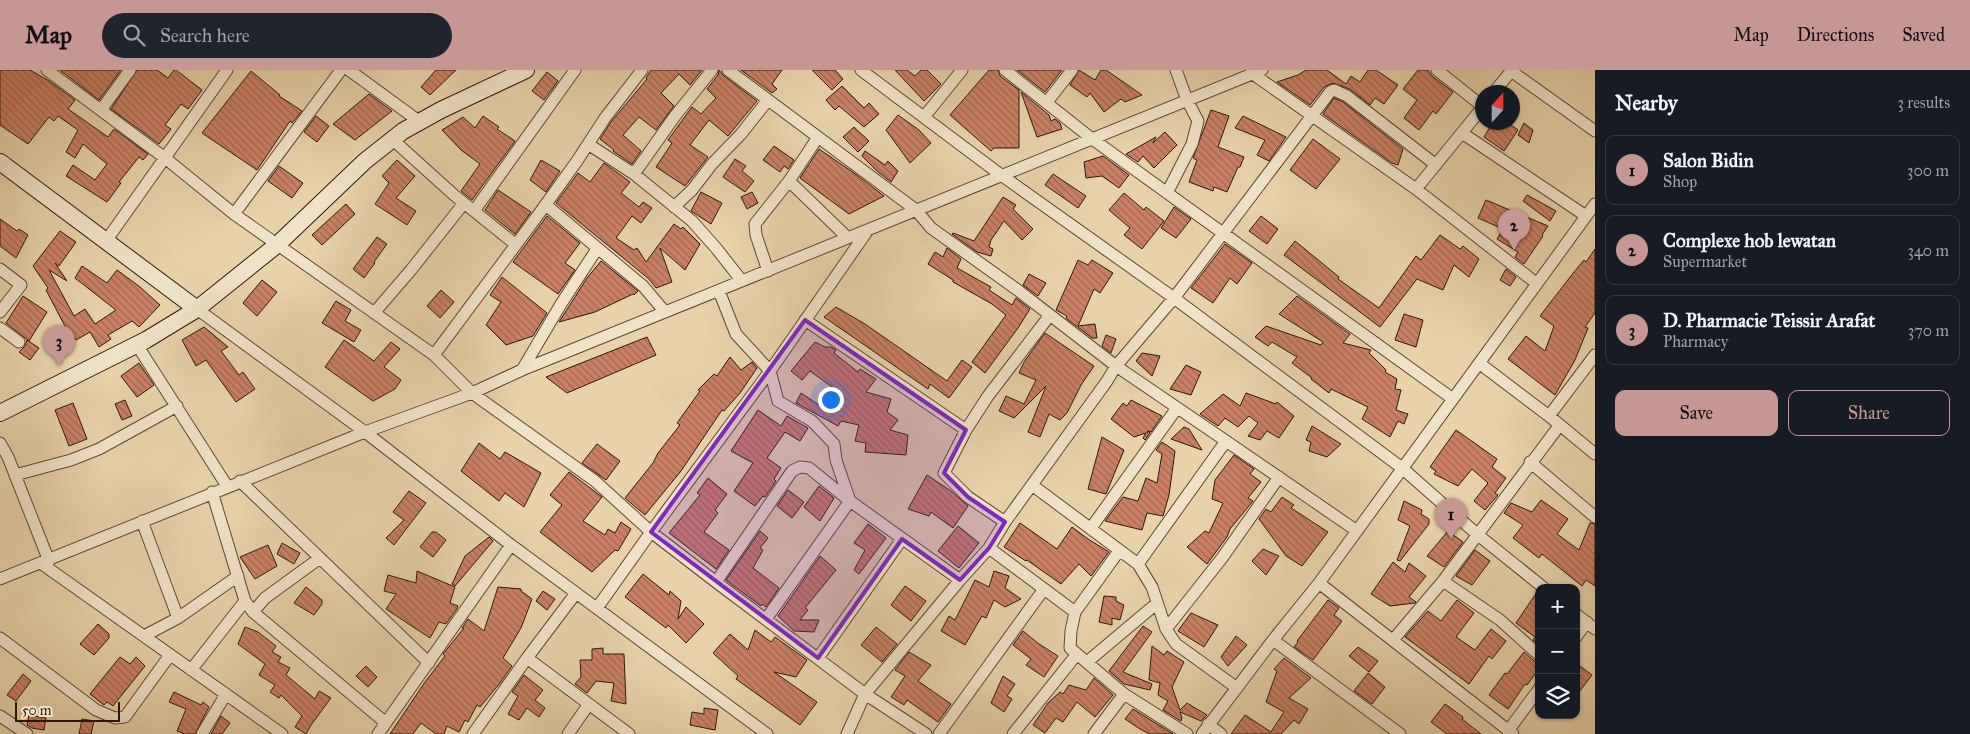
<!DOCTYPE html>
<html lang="en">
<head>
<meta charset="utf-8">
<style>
	body { margin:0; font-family:"IM FELL Great Primer",serif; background:#20242c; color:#f1f3f6 }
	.controls { position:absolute; right:15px; bottom:15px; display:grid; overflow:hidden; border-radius:10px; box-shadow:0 1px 4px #0004 }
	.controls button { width:45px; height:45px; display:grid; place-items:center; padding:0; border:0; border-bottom:1px solid #363941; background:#171b24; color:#f1f3f6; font:25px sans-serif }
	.compass { position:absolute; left:1475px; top:15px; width:45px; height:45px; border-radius:50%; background:#171b24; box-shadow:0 1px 4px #0004; rotate:21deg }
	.scale { position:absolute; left:15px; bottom:12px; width:105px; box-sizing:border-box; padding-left:5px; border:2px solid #2d180f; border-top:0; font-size:14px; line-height:18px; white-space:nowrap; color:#2d180f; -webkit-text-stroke:4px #efe2c8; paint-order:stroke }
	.you { position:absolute; left:830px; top:329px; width:18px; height:18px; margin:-12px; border:4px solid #fff; border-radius:50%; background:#1a73e8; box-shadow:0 0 0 8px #1a73e833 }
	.badge { display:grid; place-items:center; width:32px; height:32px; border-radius:50%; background:#c59692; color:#111; font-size:16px; font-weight:700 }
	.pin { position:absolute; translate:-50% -41px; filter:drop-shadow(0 1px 2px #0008) }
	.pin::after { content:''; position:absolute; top:26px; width:18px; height:15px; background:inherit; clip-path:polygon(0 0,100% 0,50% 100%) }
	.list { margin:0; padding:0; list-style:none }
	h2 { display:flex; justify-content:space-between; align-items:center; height:65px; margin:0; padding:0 20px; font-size:21px }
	h2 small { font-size:16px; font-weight:400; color:#9ea1a6 }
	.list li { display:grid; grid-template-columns:32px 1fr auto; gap:15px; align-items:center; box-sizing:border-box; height:70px; margin:0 10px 10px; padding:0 10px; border:1px solid #363941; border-radius:10px }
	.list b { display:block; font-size:19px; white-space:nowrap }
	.list p { margin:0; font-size:16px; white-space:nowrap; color:#9ea1a6 }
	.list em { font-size:16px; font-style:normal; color:#9ea1a6 }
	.actions { display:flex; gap:10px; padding:15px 20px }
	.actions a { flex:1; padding:11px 0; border:1px solid #c59692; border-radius:10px; text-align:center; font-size:18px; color:#c59692 }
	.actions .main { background:#c59692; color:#111 }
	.icon { flex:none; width:28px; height:28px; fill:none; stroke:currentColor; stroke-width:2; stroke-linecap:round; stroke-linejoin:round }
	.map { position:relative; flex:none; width:1595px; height:664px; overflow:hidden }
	header { display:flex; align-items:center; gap:30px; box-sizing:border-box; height:70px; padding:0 25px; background:#c59692; color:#111 }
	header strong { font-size:24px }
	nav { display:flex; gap:28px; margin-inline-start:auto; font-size:18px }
	.search { width:350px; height:45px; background:#20242c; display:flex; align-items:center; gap:12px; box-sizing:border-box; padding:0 18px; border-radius:28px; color:#9ea1a6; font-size:19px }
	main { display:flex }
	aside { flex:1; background:#171b24 }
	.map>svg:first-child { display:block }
	.building { fill:url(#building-back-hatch); stroke:#2d180f }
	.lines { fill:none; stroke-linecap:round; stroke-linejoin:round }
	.street-casing { stroke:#5c4636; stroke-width:13 }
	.secondary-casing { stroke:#2d180f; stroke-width:18 }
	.street { stroke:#efe2c8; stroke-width:11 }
	.secondary { stroke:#efe2c8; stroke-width:16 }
	.marked { fill:#7b2cbf; fill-opacity:0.2; stroke:#7b2cbf; stroke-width:4; stroke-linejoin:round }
</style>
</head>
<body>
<header>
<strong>Map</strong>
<div class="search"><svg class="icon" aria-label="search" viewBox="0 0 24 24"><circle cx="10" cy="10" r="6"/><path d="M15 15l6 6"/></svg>Search here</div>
<nav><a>Map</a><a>Directions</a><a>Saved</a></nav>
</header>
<main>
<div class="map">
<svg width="1595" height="664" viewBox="0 0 1595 664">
	<defs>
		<pattern id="building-back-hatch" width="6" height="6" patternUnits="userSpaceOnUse" patternTransform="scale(1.25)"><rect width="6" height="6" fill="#cb8065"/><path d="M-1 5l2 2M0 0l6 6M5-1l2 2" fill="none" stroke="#a56852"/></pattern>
	</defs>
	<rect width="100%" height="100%" fill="#e7d2aa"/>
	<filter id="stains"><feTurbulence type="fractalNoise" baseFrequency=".004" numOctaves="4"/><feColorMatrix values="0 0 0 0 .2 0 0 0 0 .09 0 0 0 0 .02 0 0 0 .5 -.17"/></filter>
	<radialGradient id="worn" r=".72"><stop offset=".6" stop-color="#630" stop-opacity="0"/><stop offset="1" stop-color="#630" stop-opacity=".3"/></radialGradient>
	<!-- building -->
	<path class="building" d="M0 0H30L49 11 75 30 68 39 108 67 114 59 148 84 143 90 139 87 119 112 121 113 107 132 66 106 73 95 95 110 107 94 83 74 75 88 66 82 78 60 58 46 54 51 49 47 28 74 0 55Z
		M60 0H121L99 30Z
		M137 0H157L168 8 174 0H176L202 20 188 39 181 34 165 55 171 59 159 74 111 39Z
		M436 0H456L430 25 421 17Z
		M651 0H702L690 15 679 4 661 23 674 36 656 60 639 47 623 65 641 81 632 94 613 81 614 80 600 69 611 52 647 9 646 8Z
		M719 0 724 6 757 31 728 66 709 50 690 75 708 87 685 116 656 97 672 73 668 70 692 37 701 44 716 28 707 19 718 5Z
		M741 0H782L772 14 777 19 772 23Z
		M812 0H835L843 9 832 20Z
		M895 0H907L915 6 921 0H927L941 14 924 31Z
		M989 0H998L1000 6 1019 20V78H994L991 81 950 45Z
		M1017 0H1062L1045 22Z
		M1079 0 1095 10 1101 0H1106L1142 25 1125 32 1121 29 1104 42 1090 23 1087 27 1070 15Z
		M1306 0H1327L1346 14 1351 6 1360 12 1368 0H1376L1398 15 1384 34 1375 28 1370 35 1350 19 1333 13 1324 17 1310 35 1277 12 1298 5Z
		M1418 0H1428L1432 6 1453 22 1436 44 1433 41 1419 60 1404 48 1417 30 1403 19Z
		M251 1 280 25 279 26 302 41 292 53 290 51 257 100 202 63Z
		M547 2 558 11 544 30 532 21Z
		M842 16 864 38 869 33 879 44 864 57 839 36 835 40 826 30Z
		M1021 22 1049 45 1051 51 1055 49 1060 53 1062 59 1037 67Z
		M369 24 392 41 355 70 333 54Z
		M1334 28 1343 32 1403 79 1398 95 1392 93 1323 44Z
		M1211 40 1229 46 1218 77 1244 87 1240 97H1238L1227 122 1214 117 1213 121 1189 112 1197 90 1193 88Z
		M898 45 919 60 931 73 910 93 886 60Z
		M316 46 329 56 317 72 304 62Z
		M483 46 499 57 497 59 515 71 472 130 461 121 480 94 461 80 442 60 463 47 475 58Z
		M1243 46 1286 67 1269 91 1257 85 1265 70 1235 58Z
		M1493 52H1507L1518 60 1504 81 1484 67Z
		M1524 53 1533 60 1529 73 1518 65Z
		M854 57 869 71 858 82 843 67Z
		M1165 62 1177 75 1154 98 1143 86 1138 92 1126 84 1156 67 1153 73Z
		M1313 69 1340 89 1316 119 1290 100Z
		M774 76 794 90 788 99 784 96 780 102 763 90Z
		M819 79 854 103 884 126 849 144 800 108Z
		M865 81 885 95 888 91 898 101 891 112 877 101 862 86Z
		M1103 86 1129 105 1119 118 1102 106 1086 108 1084 92Z
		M735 89 746 96 742 101 754 111 745 122 723 107Z
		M397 90 415 106 396 128 416 141 407 155 375 134 389 113 382 106Z
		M541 90 560 101 546 122 530 110Z
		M604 93 630 112 621 123 639 137 643 132 652 138 641 153 632 146 616 168 634 180 637 178 646 192 674 154 681 159 683 157 700 174 685 200 660 178 672 212 656 218 649 209 556 133 578 103 590 112Z
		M279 96 303 113 292 128 268 111Z
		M1053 104 1086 126 1078 138 1045 115Z
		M498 120 531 142 515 164 485 140Z
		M701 122 722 133 711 154 691 141Z
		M752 122 758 133 747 139 741 127Z
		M1124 123 1144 140 1146 137 1164 151 1142 179 1124 165 1130 158 1109 140Z
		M1527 125 1556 141 1550 151 1523 131Z
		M1003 127 1016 135 1013 139 1033 159 1022 170 1004 151 991 170 989 177 993 179 991 186 977 182 952 164 953 163 974 171Z
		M1486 130 1548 156 1542 165 1543 166 1524 194 1515 187 1518 182 1497 169 1503 159 1478 148Z
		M346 134 355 144 322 175 312 165Z
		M1174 137 1191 149 1176 168 1161 158Z
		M547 146 580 173 565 193 575 200 558 224 513 192Z
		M1261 146 1278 159 1267 174 1249 161Z
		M0 149 17 161 19 159 28 165 16 188 0 176Z
		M60 161 76 172 59 196 55 193 67 211 49 200 74 246 85 239 95 254 116 240 75 208 82 196 107 213 117 200 140 217 160 235 139 257 132 251 108 265 111 269 99 277 90 262 76 270 68 259 67 260 46 220 48 218 33 196Z
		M1440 165 1460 179 1463 176 1479 189 1469 207 1454 195 1443 220 1417 209 1380 257 1284 185 1295 171 1339 207 1338 209 1379 238 1416 186 1421 190Z
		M377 167 387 174 374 192 375 193 364 208 353 199Z
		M1225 174 1252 193 1237 214 1230 208 1213 233 1191 218Z
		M947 178 961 189 957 198 991 217 989 220 1012 235 1016 228 1030 239 1018 258 985 303 972 292 1006 245 992 234 953 212V210L928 194 935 182 943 187Z
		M1595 179V243L1585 257 1588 258 1575 290 1555 325 1508 289 1526 266 1545 281 1554 256 1540 246 1574 202 1584 190 1586 192Z
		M1078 190 1088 195 1092 190 1113 203 1100 223 1094 219 1078 256 1095 254 1097 268H1092L1066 248 1067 246 1056 240Z
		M601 191 638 221 634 225 633 224 595 242 559 252 587 208Z
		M1506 199 1516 207 1510 216 1500 210Z
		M1029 204 1046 213 1038 226 1023 215Z
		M502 207 547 243 533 266 506 275 486 255 501 232 490 225Z
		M262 210 277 222 257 246 243 233Z
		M441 220 454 232 440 248 427 236Z
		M23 226 47 242 29 271 6 253Z
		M1297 226 1350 264 1343 273 1371 280 1369 283 1386 300 1385 302 1397 309 1395 319 1401 320 1396 340 1408 344 1404 354 1398 351 1390 367 1362 349 1368 337 1331 319 1329 323 1311 309 1312 308 1292 293 1297 287 1272 272 1268 276 1255 267 1266 256 1321 275 1323 272 1279 244Z
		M336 231 351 240 345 251 361 260 354 272 322 253Z
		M836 237 865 254 947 311 962 290 972 297 949 328 930 314 928 319 824 247Z
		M1404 244 1423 250 1416 277 1395 270Z
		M204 257 228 277 221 281 239 305 243 302 255 319 236 332 206 290 196 296 182 270Z
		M1045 263 1094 296 1081 315 1067 343 1060 350 1049 344 1040 367 1028 362 1046 316 1014 348 999 341 1006 326 1024 334 1036 310 1019 303 1024 292Z
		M1106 265 1116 269 1111 283 1102 276Z
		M647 267 656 285 567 323 546 307Z
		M27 270 39 278 30 290 19 282 25 276Z
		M344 270 374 291 391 272 400 279 384 297 401 310 395 319 373 331 325 297Z
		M815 272 825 277H831L836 280 834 283 858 302 860 299 876 309 866 322 891 329 887 342 898 350 890 360 908 365 906 385 865 382 866 373 855 371 859 355 841 351 838 356 796 333 801 323 825 339 839 322 810 301 802 310 791 301Z
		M1142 283 1160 286 1152 306 1136 291Z
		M730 287 741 300 752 292 757 298 740 323 724 341 722 340 681 401 645 445 625 428 653 393 658 383 680 355 677 353 700 321 698 320 714 304 717 306Z
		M139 293 154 315 137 327 121 306Z
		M1186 295 1201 302 1191 325 1170 319Z
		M1246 323 1276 334 1277 332 1294 346 1279 368 1267 361 1260 370 1248 366 1258 353 1249 346 1238 357 1225 348 1218 356 1200 344 1223 324 1240 336Z
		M125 330 132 346 122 350 115 334Z
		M1131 330 1162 346 1151 362 1148 361 1147 363 1148 361 1150 363 1145 370 1143 368 1146 363 1134 367 1111 349 1123 333 1127 336Z
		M73 333 87 369 69 376 55 340Z
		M758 340 781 356 787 346 808 358 800 371 785 362 767 388 781 398 774 409 776 411 765 427 763 426 755 436 734 421 753 393 731 381Z
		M1312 356 1341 374 1327 387 1309 381 1311 372 1306 370Z
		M1184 357 1189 359 1202 380 1171 369Z
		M1456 360 1497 389 1492 397 1506 408 1495 423 1498 425 1485 440 1474 431 1488 413 1472 399 1458 416 1434 404 1436 401 1430 397Z
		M1102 367 1124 380 1106 424 1088 419Z
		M1162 372 1175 381 1169 425 1163 446 1147 443 1142 460 1105 451 1123 427 1138 431 1146 408 1157 413 1162 384 1156 380Z
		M479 373 500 389 505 382 541 403 524 437 505 423 499 431 461 401Z
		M597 374 620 391 606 410 582 393Z
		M1234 385 1254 399 1250 404 1261 412 1248 428 1253 431 1230 459 1227 467 1207 494 1187 477 1205 461 1209 463 1223 433 1212 429 1215 410Z
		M569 402 602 427 583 451 605 465 608 459 615 463 621 452 631 459 618 481 615 480 592 502 540 462 562 435 550 425Z
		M927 405 951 421 968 436 953 458 931 442 929 446 908 439Z
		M708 408 727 424 715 440 718 443 704 462 729 480 716 499 669 463 700 425 697 423Z
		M819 416 834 428 820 451 804 437Z
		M788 420 804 432 792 448 777 436Z
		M409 421 426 433 394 475 386 468 404 450 393 442Z
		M1282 427 1294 435 1291 438 1328 462 1302 496 1286 486 1259 449 1266 439 1271 442Z
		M1541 430 1568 449 1557 464 1579 480 1590 453 1595 454V516L1586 510 1582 516 1542 484 1539 488 1513 468 1523 455 1504 443 1511 433 1532 442Z
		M1404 431 1422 440 1421 444 1429 449V454L1400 491 1397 490 1410 456 1398 450Z
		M1020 453 1057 479 1072 457 1088 469 1109 482 1091 506 1079 494 1061 514 1027 490 1026 491 1004 477Z
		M868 454 886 468 859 504 854 500 865 480 854 473Z
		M958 456 979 473 959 498 938 481Z
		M760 461 768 468 760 478 763 480 753 498 779 518 766 537 762 534 761 536 726 510Z
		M1448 461 1463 472 1444 497 1427 486Z
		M432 462H436L446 470 433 487 420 477Z
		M489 467 493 471 455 516 452 514 465 486Z
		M282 473 300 483 294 494 277 484Z
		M268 475 277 496 255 509 240 487Z
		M1263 479 1279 486 1266 505 1252 491Z
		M1475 480 1490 491 1472 515 1456 506Z
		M820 486 836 500 805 538 808 540 800 550H819L814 562 794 561 778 546Z
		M1393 492 1405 502 1409 493 1426 506 1409 527 1416 532 1415 533 1390 536 1371 524Z
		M417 501 455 517 450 533 458 536 456 540 446 554 439 552 430 568 386 539 396 524 384 521 388 505 416 513Z
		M994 501 1009 506 1005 518 1021 529 1005 537 994 530 986 548 982 546 965 575 941 561 949 546 955 550 975 510 989 517Z
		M643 504 669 525 670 521 681 531 678 549 686 537 704 554 686 573 668 555 666 558 625 527Z
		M905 516 926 531 911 551 891 535Z
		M306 517 322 530V534L314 545 294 533Z
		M498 517 521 519V521L532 529 521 558 503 588 512 596 500 613 480 637 477 635 468 652 465 650 459 662 447 656 444 664H436L421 653 413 664H390L425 612 445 586 443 584 464 558H462L468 549 484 561Z
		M543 521 555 529 547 540 536 531Z
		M1537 522 1539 523V575L1533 570 1535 567 1516 553Z
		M1104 526 1116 527V531L1124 535 1120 550 1112 548V555L1099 552Z
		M1328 530 1339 538 1334 545 1342 551 1313 590 1294 577 1298 572 1297 571Z
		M1457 530 1474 543 1456 567 1475 580 1491 559 1506 571 1492 589 1489 586 1469 614 1405 567 1428 541 1441 551Z
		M1191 543 1218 555 1204 577 1178 561Z
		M98 554 109 564V568L94 585 80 574Z
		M1143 556 1152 562 1123 602 1152 614 1150 620 1124 614 1109 601Z
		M245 557 258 562 276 576 272 582 281 587 278 592 290 598 286 605 315 629 319 621 331 628 311 655 306 664 295 657 302 646 281 625 279 628 270 622 275 615 259 605 265 594 238 574Z
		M876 557 897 574 882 592 861 575Z
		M755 560 771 572 775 567 807 590 796 607 774 602 817 632 800 655 736 609 738 606 713 583 730 564 748 580Z
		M1023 561 1039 574 1058 586 1044 607 1026 595 1031 589 1013 575Z
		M1236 566 1247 575 1228 596 1221 587Z
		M1152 576 1164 585 1167 581 1184 592 1172 617 1180 640 1187 633 1207 645 1201 651 1180 642 1182 648 1181 651 1163 640 1168 631 1158 625 1160 613 1149 610Z
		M1358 577 1378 591 1369 602 1349 586Z
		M603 578V584H624L626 634 611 631 614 613 596 611 587 623 575 614 581 607 580 590H592V579Z
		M909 582 931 595 918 611 951 634 938 652 907 630 904 635 891 627 905 606 895 600Z
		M1524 582 1534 591 1539 592V599L1527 615 1525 614 1508 639 1489 625 1505 603 1507 604Z
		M120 587 130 594 136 587 145 596 113 636 107 632 104 635 90 624Z
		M1284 588 1311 608 1289 628 1308 639 1299 654 1294 650 1281 664H1231L1245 645 1271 662 1284 642 1266 632 1277 601 1274 599Z
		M1576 593 1592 605 1576 626Z
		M366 596 377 607 368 617 356 606Z
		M1368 603 1385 617 1372 634 1354 621Z
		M23 604 31 611 16 631 7 625Z
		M524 605 543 620 535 630 545 638 539 647 527 638 519 650 508 644 518 626 512 622Z
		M1003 606 1015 614 1007 626 1012 629 1004 642 991 633Z
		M1094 608 1113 625 1095 647 1077 632 1063 652 1056 648 1045 663 1033 655 1048 633 1060 622 1063 624 1069 615 1086 620Z
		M174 622 201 635 203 632 209 637 195 664H185L177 661 186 639 169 632Z
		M1445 634 1463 647 1462 649 1481 664H1447L1431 652Z
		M704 638 718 640 715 660 690 655 692 642 704 644Z
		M1133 639 1173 664H1150L1140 659 1125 649Z
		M29 645 46 648 44 660 32 658 27 655Z
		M221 646 230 653 222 664H211Z
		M82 649 94 651 91 664H79Z"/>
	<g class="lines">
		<defs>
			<path id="street" d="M47 0 165 88 234 144 434 285 472 323 595 411 651 462 716 512 865 624 926 664
				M349 0 420 52
				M728 0 916 140 931 158 1019 221 1116 296 1174 228 1330 22 1334 20 1347 26 1436 95
				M861 0 1001 105 1174 228 1402 398 1478 465 1544 518
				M1005 0 1091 68 1453 329
				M1437 0 1482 36
				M1511 1 1595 61
				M1253 4 1416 119 1536 213
				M1494 22 1512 0
				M1047 32 1072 0
				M101 40 130 0
				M924 47 962 0
				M1462 63 1586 146
				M392 69 454 125 515 174
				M588 74 634 104 675 46 712 0
				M634 104 692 151 716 178 742 211
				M789 111 848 168
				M1416 119 1482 38
				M1167 123 1192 74 1198 51 1187 30 1176 0
				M546 135 643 216 665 242
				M674 137 692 120 712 94 741 64 768 30
				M474 141 575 0
				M234 144 341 0
				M106 171 227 0
				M0 199 21 215 0 242
				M768 201 756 165 755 154 789 111 818 67
				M719 221 736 264 770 301 778 331 812 351 834 374 836 390 850 431 766 549
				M197 239 365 362 511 475 767 664
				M374 243 411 200 464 133
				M805 250 966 360
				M0 258 19 272
				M137 275 227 416
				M434 285 541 141 577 91 605 48 642 0
				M1479 293 1549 346 1595 384
				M522 300 561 234 597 179
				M1549 346 1595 285
				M1226 371 1357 461
				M0 373 8 387 49 491
				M1530 392 1595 447
				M15 405 71 390 99 379 177 336
				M240 411 429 593
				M1032 415 1138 494 1152 517 1166 559 1176 574 1237 618
				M212 422 245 531 253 542 386 653
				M142 451 178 548
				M1005 452 968 427 944 403 966 360 988 326 1050 245
				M1091 458 1177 338
				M989 478 1075 542 1071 561 1070 578 1077 584 1013 664
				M42 494 282 664
				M0 509 365 362 472 323 522 300 1262 0
				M1443 511 1500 550 1539 585
				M716 512 792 401 800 397 809 398 850 431 960 510
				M1319 513 1513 664
				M597 538 651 462 770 301 868 160
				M253 542 265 528 320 488
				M1075 542 1119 481
				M1576 544 1595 559
				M1166 559 1222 488 1279 407
				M144 566 178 548 238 506
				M1576 567 1587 552
				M0 568 96 640 115 648 125 647 170 585
				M1273 570 1400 664
				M1393 570 1443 511 1559 356
				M1077 584 1124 624 1187 664
				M527 588 629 664
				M818 588 902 469
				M1087 592 1156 534
				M191 600 245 531
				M0 646 27 664
				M1208 654 1221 664
				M1508 661 1539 619
				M202 664 226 624
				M378 664 511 475
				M473 664 527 588 576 523
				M568 664 589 634
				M847 664 865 624 960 510 989 478 1005 452 1107 311 1116 296 1226 371 1138 494
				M939 664 1044 519
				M1094 664 1124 624
				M1202 664 1273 570 1319 513 1595 134"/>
			<path id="secondary" d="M0 92 197 239
				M0 343 146 270 197 239 278 174 365 91 403 61 441 40 526 0"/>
		</defs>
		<!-- street casing -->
		<use href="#street" class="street-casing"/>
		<!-- secondary casing -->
		<use href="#secondary" class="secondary-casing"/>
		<!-- street -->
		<use href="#street" class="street"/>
		<!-- secondary -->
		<use href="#secondary" class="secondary"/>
	</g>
	<!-- marked area -->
	<path class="marked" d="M805 250 966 360 944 403 968 427 1005 452 989 478 960 510 902 469 818 588 651 462Z"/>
	<rect width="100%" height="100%" filter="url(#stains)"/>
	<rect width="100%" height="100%" fill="url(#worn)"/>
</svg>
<div class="controls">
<button>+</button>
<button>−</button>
<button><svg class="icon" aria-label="layers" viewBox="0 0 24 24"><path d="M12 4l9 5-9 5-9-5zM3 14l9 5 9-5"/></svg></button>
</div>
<svg class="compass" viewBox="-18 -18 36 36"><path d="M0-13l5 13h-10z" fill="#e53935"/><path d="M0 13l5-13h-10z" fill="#9ea1a6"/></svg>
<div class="scale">50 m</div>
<div class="you"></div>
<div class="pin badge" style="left:1451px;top:469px">1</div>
<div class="pin badge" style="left:1514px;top:180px">2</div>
<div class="pin badge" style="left:59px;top:296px">3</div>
</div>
<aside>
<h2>Nearby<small>3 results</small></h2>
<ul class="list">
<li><span class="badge">1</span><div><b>Salon Bidin</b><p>Shop</p></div><em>300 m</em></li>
<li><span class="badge">2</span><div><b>Complexe hob lewatan</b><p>Supermarket</p></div><em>340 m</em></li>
<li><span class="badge">3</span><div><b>D. Pharmacie Teissir Arafat</b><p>Pharmacy</p></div><em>370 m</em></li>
</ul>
<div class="actions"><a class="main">Save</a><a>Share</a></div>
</aside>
</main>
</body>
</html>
